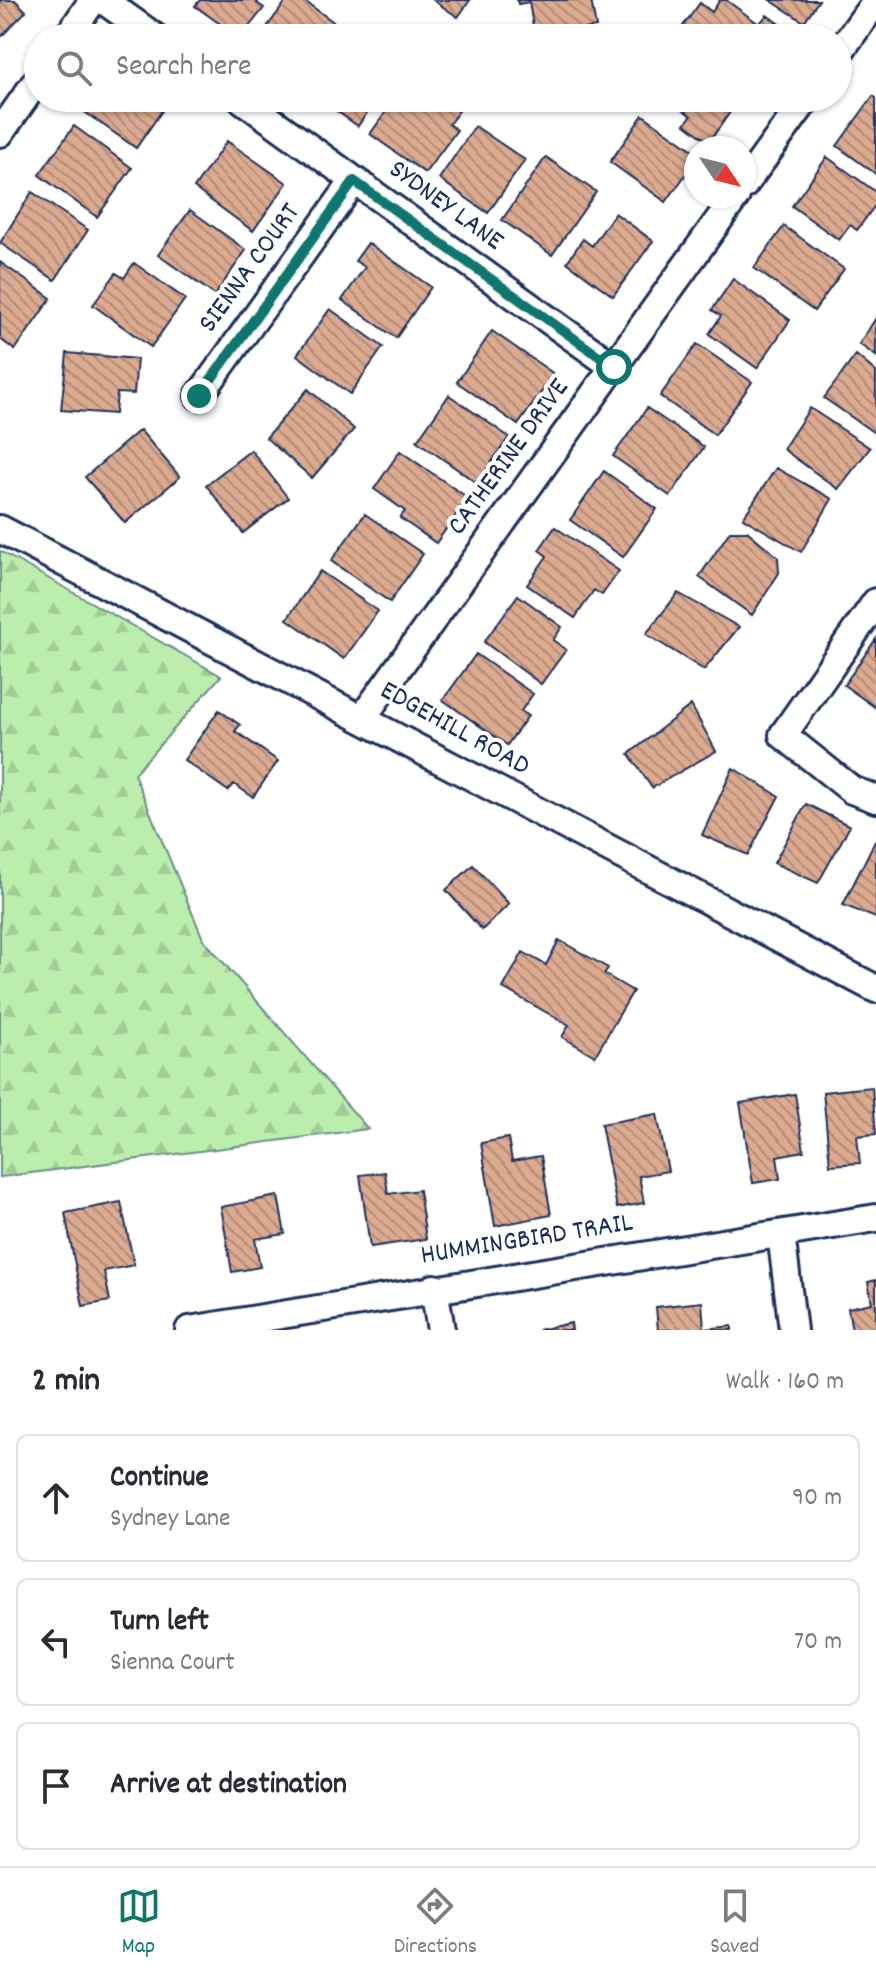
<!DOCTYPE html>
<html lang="en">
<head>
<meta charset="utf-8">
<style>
	body { margin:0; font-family:Dekko,sans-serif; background:#f2f2f3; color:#2b2b33 }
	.compass { position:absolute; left:684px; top:136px; width:72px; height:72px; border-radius:50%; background:#fff; box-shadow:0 2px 6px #0004; rotate:125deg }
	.stop { position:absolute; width:24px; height:24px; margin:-18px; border:6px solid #0f766e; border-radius:50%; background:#fff }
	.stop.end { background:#0f766e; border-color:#fff; box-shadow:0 2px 8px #0008 }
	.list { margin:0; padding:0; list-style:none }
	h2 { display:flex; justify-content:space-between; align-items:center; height:104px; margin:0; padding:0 32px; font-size:34px }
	h2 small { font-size:26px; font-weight:400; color:#7c7c81 }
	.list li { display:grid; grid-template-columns:52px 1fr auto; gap:24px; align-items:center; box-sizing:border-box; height:128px; margin:0 16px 16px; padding:0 16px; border:2px solid #e1e1e2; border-radius:12px }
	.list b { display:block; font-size:30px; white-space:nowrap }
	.list p { margin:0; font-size:26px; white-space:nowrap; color:#7c7c81 }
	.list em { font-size:26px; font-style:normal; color:#7c7c81 }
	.icon { flex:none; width:44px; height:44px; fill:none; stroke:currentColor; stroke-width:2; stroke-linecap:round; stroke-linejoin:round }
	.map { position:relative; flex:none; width:876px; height:1330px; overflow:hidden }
	.search { position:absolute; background:#fff; box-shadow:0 2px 6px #0004; left:24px; right:24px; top:24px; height:88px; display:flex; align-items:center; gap:20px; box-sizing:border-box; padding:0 28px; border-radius:44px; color:#7c7c81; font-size:30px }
	.sheet { height:536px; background:#fff }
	nav { display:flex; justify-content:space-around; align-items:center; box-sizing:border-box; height:112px; border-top:2px solid #e1e1e2; background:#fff; font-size:22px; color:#7c7c81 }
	nav a { display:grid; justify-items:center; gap:4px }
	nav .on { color:#0f766e }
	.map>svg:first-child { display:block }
	.forest { fill:url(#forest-firs); stroke:#6b8e86; stroke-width:2 }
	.building { fill:url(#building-back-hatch); stroke:#1b2f5e; stroke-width:2 }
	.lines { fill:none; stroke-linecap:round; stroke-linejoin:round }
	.minor-casing { stroke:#1b2f5e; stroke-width:32 }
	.minor { stroke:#fff; stroke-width:26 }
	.route { stroke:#0f766e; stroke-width:10 }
	.labels { text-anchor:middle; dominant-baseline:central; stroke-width:8; stroke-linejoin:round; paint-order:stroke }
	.street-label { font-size:28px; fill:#1b2f5e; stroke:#fff }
</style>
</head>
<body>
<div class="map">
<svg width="876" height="1330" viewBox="0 0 876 1330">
	<defs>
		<pattern id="forest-firs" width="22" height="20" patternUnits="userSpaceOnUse" patternTransform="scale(2)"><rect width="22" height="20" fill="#bbedad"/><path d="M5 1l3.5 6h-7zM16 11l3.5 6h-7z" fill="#a0cc97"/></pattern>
		<pattern id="building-back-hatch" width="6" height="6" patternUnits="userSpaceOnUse" patternTransform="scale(2)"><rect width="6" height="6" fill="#dcaa8f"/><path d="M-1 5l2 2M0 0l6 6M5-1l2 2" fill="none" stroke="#b28b78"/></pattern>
	</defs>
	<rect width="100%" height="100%" fill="#fff"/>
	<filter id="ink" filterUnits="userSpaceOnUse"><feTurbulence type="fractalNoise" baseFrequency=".0125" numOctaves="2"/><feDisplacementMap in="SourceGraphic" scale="16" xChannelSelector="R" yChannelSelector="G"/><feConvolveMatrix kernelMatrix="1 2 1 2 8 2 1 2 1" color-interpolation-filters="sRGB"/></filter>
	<g filter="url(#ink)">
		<!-- forest -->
		<path class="forest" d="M0 551 221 676 134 774 203 939 368 1129 0 1177Z"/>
		<!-- building -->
		<path class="building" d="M0 0H15L26 11 0 38Z
			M200 0H259L257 3 264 8 240 38 195 6Z
			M287 0H303L339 26 330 38H259Z
			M433 0H470L458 17Z
			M517 0H591L596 27 535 38 529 2 518 4Z
			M720 0H726L759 24 767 15 789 31 784 38H699L683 26 700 3 712 12Z
			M770 0H819L804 22Z
			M873 96 876 98V174L837 146Z
			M86 98H162L168 102 136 148 79 108Z
			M318 98H377L358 126Z
			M396 98H448L462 107 449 124 457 130 425 173 370 134Z
			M667 98H740L709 142 685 124 691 116Z
			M643 115 696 152V160L666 202 610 162Z
			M74 126 132 168 97 217 39 175Z
			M475 126 525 160 488 213 439 179Z
			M227 141 287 183 253 231 194 188Z
			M546 157 596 192 552 255 502 220Z
			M827 157 876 192V204L857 230 850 225 839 240 792 206Z
			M32 192 88 230 55 280 0 243Z
			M190 210 246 250 215 295 158 255Z
			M615 213 653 241 613 296 567 262 583 239 592 246Z
			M784 226 844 269 814 311 754 268Z
			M368 243 431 287 396 338 342 300 365 267 355 261Z
			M0 262 51 298 15 350 0 339Z
			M134 263 185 299 151 347 93 305 116 273 124 278Z
			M733 279 790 320 757 368 709 334 721 316 712 310Z
			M330 309 383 347 350 394 297 355Z
			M876 318V356L859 344Z
			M492 331 554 374 518 425 457 382Z
			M697 344 752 382 715 435 660 396Z
			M67 353 137 359 134 394 117 393 115 414 61 410Z
			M856 355 876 372V434L824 398Z
			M308 389 354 429 312 478 266 438Z
			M449 395 509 437 477 483 417 441Z
			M647 408 704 447 670 496 613 456Z
			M810 408 870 448 838 489 783 449Z
			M140 430 180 477 125 523 85 477Z
			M251 450 288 498 243 533 206 485Z
			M400 451 468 498 436 543 400 518 405 511 374 489Z
			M776 468 832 499 801 552 743 518Z
			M604 471 657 509 623 557 570 520Z
			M365 514 423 554 390 602 331 561Z
			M555 527 619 571 602 595 594 590 575 618 527 585 547 556 539 550Z
			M730 531H747L778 557 779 573 752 615 699 577Z
			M320 571 378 611 344 659 287 619Z
			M678 593 739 627 704 670 646 634Z
			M518 595 562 627 553 640 566 650 541 684 484 642Z
			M876 639V708L844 685Z
			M476 654 533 694 521 711 528 716 507 745 443 700Z
			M691 705 716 751 652 788 629 754Z
			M219 710 240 725 235 731 278 761 253 797 234 784 228 791 184 760Z
			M733 768 779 796 748 855 702 835Z
			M806 804 850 826 818 883 774 863Z
			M876 839V918L843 905Z
			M473 865 509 904 482 930 446 890Z
			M559 940 608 968 604 974 633 991 595 1056 562 1037 569 1025 503 988 523 952 546 965Z
			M872 1087 876 1134 857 1136 860 1163 830 1165 823 1092Z
			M795 1094 804 1151 777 1156 780 1179 753 1183 740 1103Z
			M657 1114 668 1171 639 1176 644 1203 617 1208 601 1124Z
			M508 1138 512 1161 541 1156 551 1215 495 1226 481 1143Z
			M385 1172 388 1194 419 1190 426 1239 370 1247 360 1175Z
			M278 1196 285 1234 255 1239 260 1267 232 1272 221 1207Z
			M121 1202 134 1265 104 1271 110 1301 83 1306 65 1213Z
			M876 1280V1330H852L848 1308 872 1303 868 1282Z
			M702 1302 704 1329 732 1326V1330H658L656 1307Z
			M571 1323 572 1330H538Z"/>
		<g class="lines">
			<defs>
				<path id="minor" d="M103 0 156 38
					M67 38 93 0
					M838 54 876 1
					M240 98 614 367
					M0 133 38 79
					M744 185 807 98
					M199 396 354 181
					M0 529 876 989
					M876 602 783 735 852 790 876 799
					M363 717 736 196
					M781 1234 793 1330
					M434 1288 441 1330
					M189 1330 876 1218"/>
			</defs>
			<!-- minor casing -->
			<use href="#minor" class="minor-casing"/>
			<!-- minor -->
			<use href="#minor" class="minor"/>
		</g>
	</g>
	<g class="lines" filter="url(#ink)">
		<!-- route -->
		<path class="route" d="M199 396 354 181 614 367"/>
	</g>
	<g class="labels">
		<!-- street labels -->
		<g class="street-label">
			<text transform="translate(445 207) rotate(36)">SYDNEY LANE</text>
			<text transform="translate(251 269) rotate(-54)">SIENNA COURT</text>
			<text transform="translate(510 458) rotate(-54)">CATHERINE DRIVE</text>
			<text transform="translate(454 730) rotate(29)">EDGEHILL ROAD</text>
			<text transform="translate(527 1241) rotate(-9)">HUMMINGBIRD TRAIL</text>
		</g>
	</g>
</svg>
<svg class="compass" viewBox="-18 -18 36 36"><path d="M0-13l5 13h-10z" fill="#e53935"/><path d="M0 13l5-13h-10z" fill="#7c7c81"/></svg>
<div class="stop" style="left:614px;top:367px"></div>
<div class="stop end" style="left:199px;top:396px"></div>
<div class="search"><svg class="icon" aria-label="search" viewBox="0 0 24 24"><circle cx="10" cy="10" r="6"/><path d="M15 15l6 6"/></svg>Search here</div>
</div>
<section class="sheet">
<h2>2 min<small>Walk · 160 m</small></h2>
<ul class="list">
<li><svg class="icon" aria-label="ahead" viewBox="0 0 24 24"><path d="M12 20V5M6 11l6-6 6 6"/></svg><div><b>Continue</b><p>Sydney Lane</p></div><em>90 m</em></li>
<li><svg class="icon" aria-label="left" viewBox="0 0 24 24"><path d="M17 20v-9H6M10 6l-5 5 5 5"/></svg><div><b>Turn left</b><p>Sienna Court</p></div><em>70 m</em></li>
<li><svg class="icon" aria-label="arrive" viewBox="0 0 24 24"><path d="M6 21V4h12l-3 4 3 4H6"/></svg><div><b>Arrive at destination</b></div></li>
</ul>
</section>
<nav>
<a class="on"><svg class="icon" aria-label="map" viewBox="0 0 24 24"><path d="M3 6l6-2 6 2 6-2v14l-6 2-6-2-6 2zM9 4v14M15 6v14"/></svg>Map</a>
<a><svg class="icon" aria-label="directions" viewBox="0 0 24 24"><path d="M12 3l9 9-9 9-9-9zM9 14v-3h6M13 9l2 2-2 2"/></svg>Directions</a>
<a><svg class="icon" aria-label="saved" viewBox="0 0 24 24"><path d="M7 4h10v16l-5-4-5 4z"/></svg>Saved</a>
</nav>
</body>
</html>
